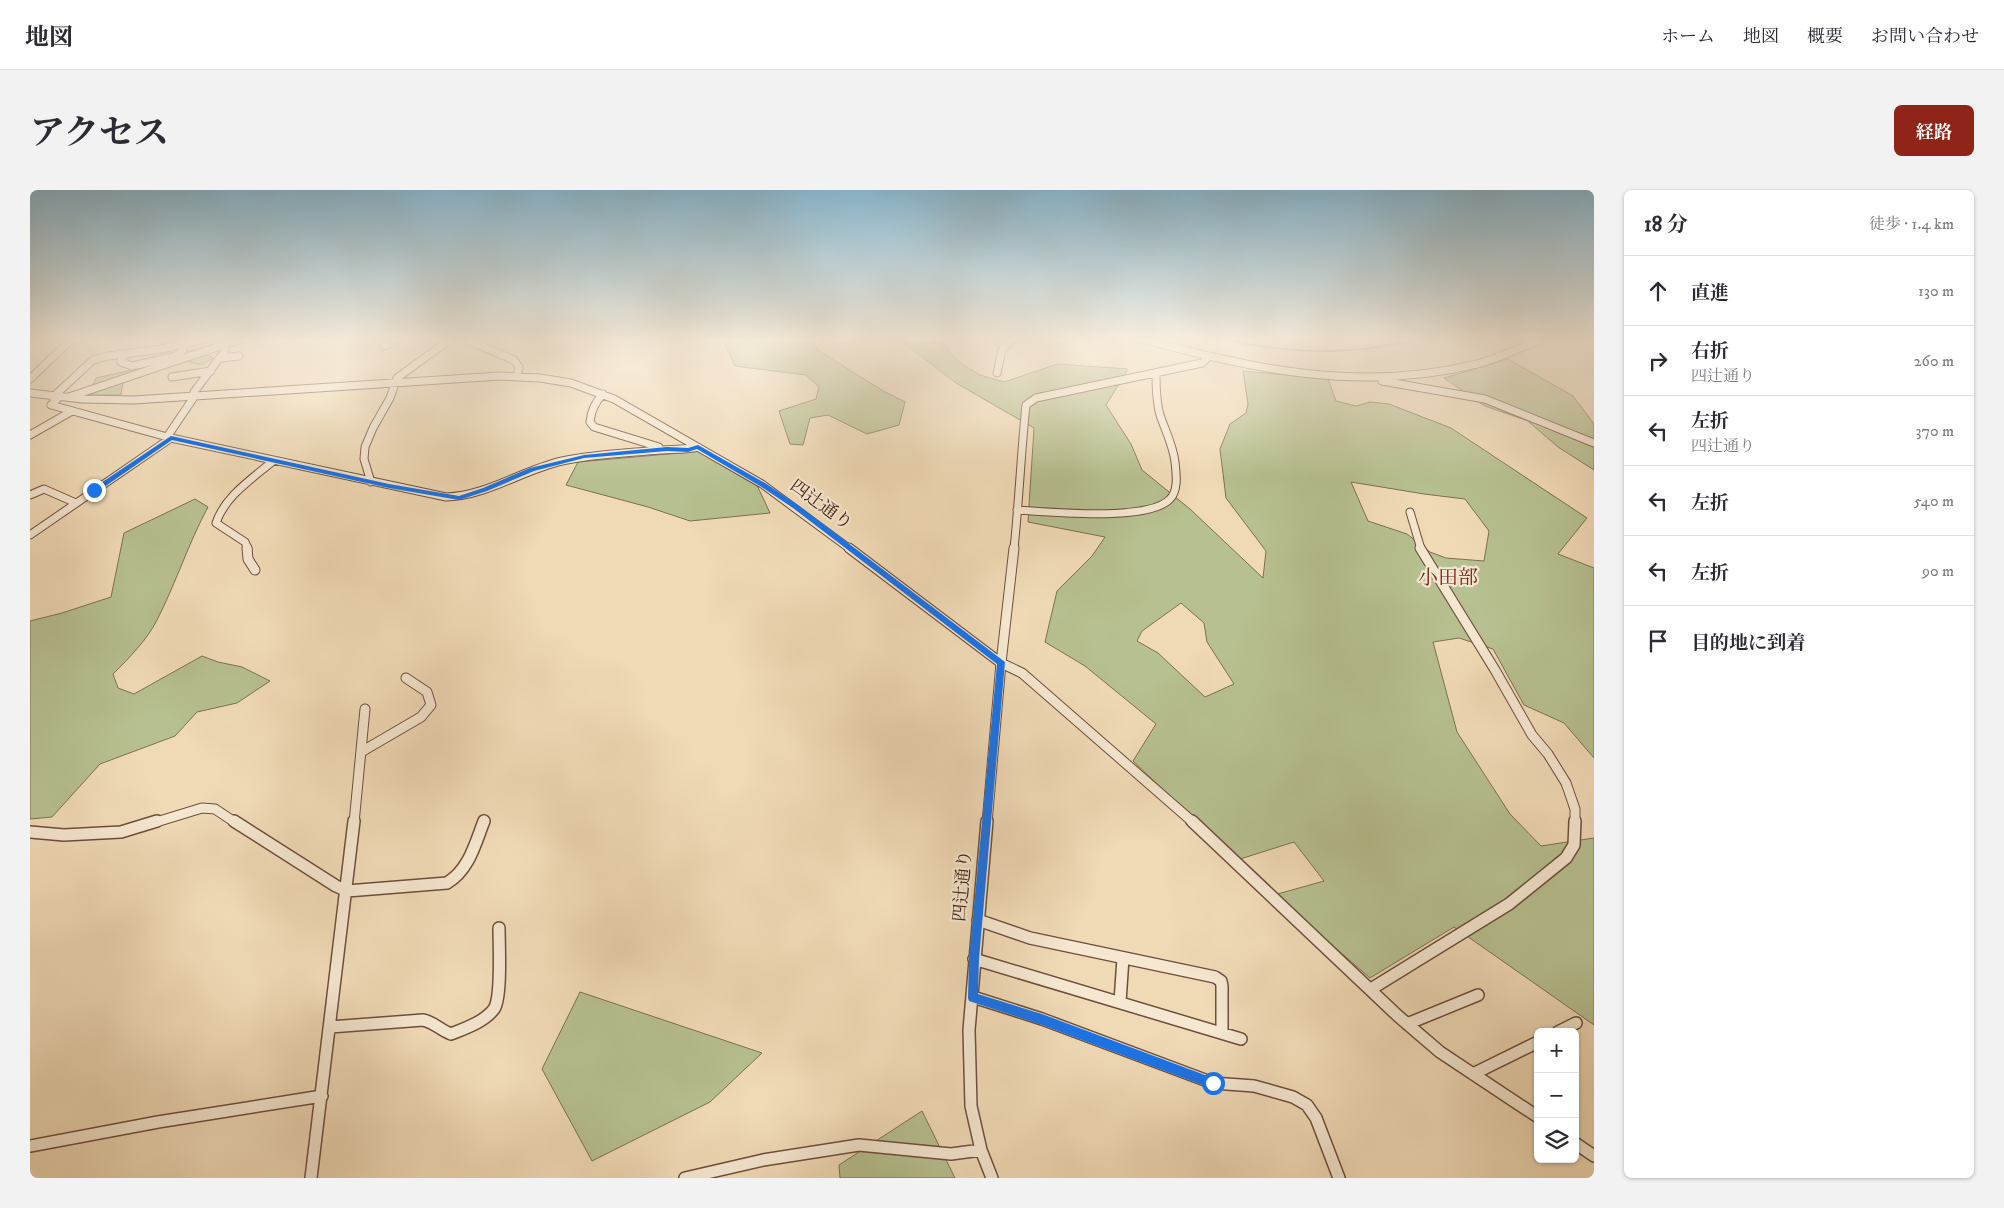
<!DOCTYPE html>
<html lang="ja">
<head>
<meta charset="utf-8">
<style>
	body { margin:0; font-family:"IM FELL DW Pica","Noto Serif JP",serif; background:#f2f2f3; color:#2b2b33 }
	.controls { position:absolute; right:15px; bottom:15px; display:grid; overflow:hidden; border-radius:8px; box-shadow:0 1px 4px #0004 }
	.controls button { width:45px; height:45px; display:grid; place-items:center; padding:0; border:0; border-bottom:1px solid #e1e1e2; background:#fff; color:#2b2b33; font:25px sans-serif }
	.stop { position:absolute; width:15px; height:15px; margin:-11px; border:4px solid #1a73e8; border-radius:50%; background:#fff }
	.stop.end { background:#1a73e8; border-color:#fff; box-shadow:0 1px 5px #0008 }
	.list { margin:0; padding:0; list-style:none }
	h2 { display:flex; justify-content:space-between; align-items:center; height:65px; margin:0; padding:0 20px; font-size:21px }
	h2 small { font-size:16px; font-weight:400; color:#7c7c81 }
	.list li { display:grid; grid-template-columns:32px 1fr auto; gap:15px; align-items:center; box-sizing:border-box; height:70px; padding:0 20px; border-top:1px solid #e1e1e2 }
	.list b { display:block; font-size:19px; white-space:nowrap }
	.list p { margin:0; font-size:16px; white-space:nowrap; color:#7c7c81 }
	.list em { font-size:16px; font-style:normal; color:#7c7c81 }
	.icon { flex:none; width:28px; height:28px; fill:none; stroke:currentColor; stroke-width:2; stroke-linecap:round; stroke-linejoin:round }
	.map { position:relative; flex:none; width:1564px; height:988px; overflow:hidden; border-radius:8px }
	header { display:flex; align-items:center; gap:30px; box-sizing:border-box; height:70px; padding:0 25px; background:#fff; border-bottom:1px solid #e1e1e2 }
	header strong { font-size:24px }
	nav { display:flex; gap:28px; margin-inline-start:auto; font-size:18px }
	.intro { display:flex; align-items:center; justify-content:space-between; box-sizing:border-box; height:120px; padding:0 30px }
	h1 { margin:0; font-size:35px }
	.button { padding:12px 22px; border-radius:8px; background:#8f2418; color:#fff; font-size:18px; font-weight:700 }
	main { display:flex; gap:30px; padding:0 30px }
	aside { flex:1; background:#fff; border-radius:8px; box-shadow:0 1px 4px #0004 }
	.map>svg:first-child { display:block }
	.green { fill:#b7c090; stroke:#7c7052; fill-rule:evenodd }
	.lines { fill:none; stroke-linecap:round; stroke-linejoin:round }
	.stream { stroke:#777d6d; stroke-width:2 }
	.minor-far2-casing { stroke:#6e4e3c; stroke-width:9 }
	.minor-far1-casing { stroke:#6e4e3c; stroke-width:11 }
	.minor-casing { stroke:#6e4e3c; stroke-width:14 }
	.minor-far2 { stroke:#f5e7d0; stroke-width:7 }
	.minor-far1 { stroke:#f5e7d0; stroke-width:9 }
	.minor { stroke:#f5e7d0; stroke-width:11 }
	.route { fill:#1a73e8 }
	.labels { text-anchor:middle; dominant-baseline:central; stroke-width:4.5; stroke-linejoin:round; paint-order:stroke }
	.street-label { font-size:18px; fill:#422013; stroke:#f5e7d0 }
	.quarter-label { font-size:20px; fill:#7a1f14; stroke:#f5e7d0 }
</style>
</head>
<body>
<header>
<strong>地図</strong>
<nav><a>ホーム</a><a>地図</a><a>概要</a><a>お問い合わせ</a></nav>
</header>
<div class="intro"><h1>アクセス</h1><a class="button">経路</a></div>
<main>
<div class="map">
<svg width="1564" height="988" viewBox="0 0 1564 988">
	<rect width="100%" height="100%" fill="#f0dab6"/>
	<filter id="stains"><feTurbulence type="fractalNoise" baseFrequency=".004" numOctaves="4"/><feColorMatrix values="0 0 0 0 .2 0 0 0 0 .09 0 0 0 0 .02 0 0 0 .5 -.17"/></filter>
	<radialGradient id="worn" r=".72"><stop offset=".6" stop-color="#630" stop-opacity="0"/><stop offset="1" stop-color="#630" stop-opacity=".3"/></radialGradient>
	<!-- green -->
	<path class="green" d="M692 148H779L789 161 855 202 875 212 869 235 837 244 798 225 780 228 773 255 760 254 749 221 786 209 789 197 776 185 705 176Z
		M874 148H912L920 163 932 174 950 185 974 192 1028 174 1098 179 1076 215 1101 254 1112 280 1160 319 1233 388 1236 361 1196 308 1190 259 1200 234 1216 223 1218 214 1213 181 1298 189 1306 211 1326 216 1340 212 1359 214 1421 238 1557 328 1528 364 1564 378V568L1534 533 1494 515 1463 459 1429 448 1403 452 1427 542 1480 624 1511 656 1564 648V835L1424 737 1340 788 1244 705 1294 691 1264 652 1207 670 1103 571 1126 534 1055 476 1015 452 1027 401 1062 366 1075 347 998 332 1004 238 926 193 874 153ZM1321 292 1394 304 1435 309 1459 341 1454 371 1416 368 1400 362 1377 344 1338 331ZM1151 413 1174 433 1177 452 1204 494 1175 507 1128 463 1107 451 1112 441Z
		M167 159 183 168 173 175 154 171 94 187 91 205H59L66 188 97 181Z
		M1478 169 1543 206 1564 234V280L1528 257 1498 231 1455 216 1414 188Z
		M673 261 725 291 740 323 660 331 618 317 536 295 548 272Z
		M165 309 178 317C158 354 146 393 127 430 117 450 99 468 83 484L88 498 104 504 172 466 188 472 212 477 240 491 207 513 167 522 145 546 70 574 22 627 0 629V431L32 423 81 407 94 343Z
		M550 802 732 863 680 912 562 971 512 879Z
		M892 921 925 988H810L809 975Z"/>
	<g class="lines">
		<!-- stream -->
		<path class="stream" d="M1187 148C1258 164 1320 167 1390 148"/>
		<defs>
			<path id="minor-far2" d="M432 148 484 170 489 177 487 186
				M1109 148C1222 179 1330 203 1447 174 1470 168 1492 157 1514 148
				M354 156 372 148
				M93 165 91 172 102 176 146 166 153 160 154 155
				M190 168 209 166
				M967 183 972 160 984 148
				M142 187 181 181
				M0 189 43 148
				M1352 191 1455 209 1564 253
				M0 203 52 209 104 210 470 186 510 188 541 193 584 209 732 294 820 359
				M573 204C565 212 561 221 560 232L564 237 629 257
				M23 207 63 170 78 166 131 159 179 148
				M39 207 214 148
				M28 208 21 215 141 248 416 307C457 306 492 280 532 271 564 264 597 263 630 260 643 259 655 260 668 257
				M0 245 42 221
				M137 247 164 207V202L194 162 197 151
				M341 292 334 269 335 257 343 238 360 208 367 188 422 148
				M0 305 14 299 46 313
				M987 320C1019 322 1118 332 1140 309 1149 300 1146 282 1145 272 1143 255 1135 240 1130 225 1126 211 1126 197 1126 183
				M1380 322 1391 359
				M0 345 141 248
				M218 359 215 352 186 333C195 306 222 289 243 271
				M984 359C989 311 991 263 996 215L1006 208 1172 173 1178 167"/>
			<path id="minor-far1" d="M217 358 218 369 225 380
				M819 358 971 473 992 483 1164 633
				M1390 358 1465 480 1502 545 1518 564 1536 593 1545 619V633
				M331 562 391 527 401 515 397 502 376 488
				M123 633 172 618 185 619 206 633
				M324 633 335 519
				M453 633 454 630
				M957 633 971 473 984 358"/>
			<path id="minor" d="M204 631 306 696 317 701 417 693C439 680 445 654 454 631
				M957 631 939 840 941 916 951 960 962 988
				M1162 631 1368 826 1410 862 1508 927
				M0 642 34 645 91 642 127 631
				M948 730 1000 748 1185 787 1191 791 1192 796V843
				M944 769 1211 849
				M1341 799 1479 714 1536 668 1544 655 1545 631
				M943 807 1012 829 1183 893 1224 896 1263 907 1277 915 1286 928 1309 988
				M1090 812 1093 768
				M1377 834 1448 805
				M300 837 393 830C404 832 410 840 421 844 436 838 454 832 464 819 472 807 469 754 469 738
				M1528 842 1546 833
				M1443 884 1508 852
				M1545 953 1564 966
				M0 956 128 932 292 906
				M281 988 324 631
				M655 988 733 970 829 955 921 964 951 960"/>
		</defs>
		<!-- minor-far2 casing -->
		<use href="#minor-far2" class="minor-far2-casing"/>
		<!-- minor-far1 casing -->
		<use href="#minor-far1" class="minor-far1-casing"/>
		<!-- minor casing -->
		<use href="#minor" class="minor-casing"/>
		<!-- minor-far2 -->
		<use href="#minor-far2" class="minor-far2"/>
		<!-- minor-far1 -->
		<use href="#minor-far1" class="minor-far1"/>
		<!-- minor -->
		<use href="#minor" class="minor"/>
	</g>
	<!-- sky -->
	<linearGradient id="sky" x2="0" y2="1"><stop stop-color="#89b7cf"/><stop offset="0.52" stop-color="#f8eede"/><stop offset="1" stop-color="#f8eede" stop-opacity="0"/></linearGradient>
	<rect width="1564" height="287" fill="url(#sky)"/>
	<!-- route -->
	<path class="route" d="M141 246 359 294 429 306 453 298 500 278 554 265 637 257 658 258 668 255 735 293 768 315 975 472 949 769 948 804 1012 824 1183 888 1187 889 1188 893 1187 897 1183 899 1012 835 939 811 938 808 939 769 967 474 763 318 730 296 667 259 658 262 637 261 554 268 504 281 457 301 429 310 359 298 142 250 67 302H62V299Z"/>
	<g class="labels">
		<!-- street labels -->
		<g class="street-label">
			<text transform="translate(791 315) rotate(36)">四辻通り</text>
			<text transform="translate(933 696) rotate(-85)">四辻通り</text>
		</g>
		<!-- quarter labels -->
		<g class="quarter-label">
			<text x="1418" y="388">小田部</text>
		</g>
	</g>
	<rect width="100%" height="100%" filter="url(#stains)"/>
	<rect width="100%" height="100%" fill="url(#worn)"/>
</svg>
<div class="controls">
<button>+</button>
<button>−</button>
<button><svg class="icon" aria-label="layers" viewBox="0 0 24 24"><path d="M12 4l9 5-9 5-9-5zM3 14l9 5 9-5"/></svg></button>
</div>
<div class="stop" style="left:1183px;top:893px"></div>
<div class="stop end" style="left:64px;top:300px"></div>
</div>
<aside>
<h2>18 分<small>徒歩 · 1.4 km</small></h2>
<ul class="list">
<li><svg class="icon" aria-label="ahead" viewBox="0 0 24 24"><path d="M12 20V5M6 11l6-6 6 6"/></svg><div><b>直進</b></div><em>130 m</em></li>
<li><svg class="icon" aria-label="right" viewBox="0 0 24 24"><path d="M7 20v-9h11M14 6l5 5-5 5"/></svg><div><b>右折</b><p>四辻通り</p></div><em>260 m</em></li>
<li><svg class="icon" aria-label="left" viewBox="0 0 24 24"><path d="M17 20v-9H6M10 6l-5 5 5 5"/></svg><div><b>左折</b><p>四辻通り</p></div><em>370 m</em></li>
<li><svg class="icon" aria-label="left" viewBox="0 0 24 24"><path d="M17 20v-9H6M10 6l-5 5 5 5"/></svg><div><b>左折</b></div><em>540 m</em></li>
<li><svg class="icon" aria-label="left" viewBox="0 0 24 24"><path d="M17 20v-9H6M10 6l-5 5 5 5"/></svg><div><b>左折</b></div><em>90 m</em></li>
<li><svg class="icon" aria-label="arrive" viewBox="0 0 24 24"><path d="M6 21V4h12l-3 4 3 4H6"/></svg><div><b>目的地に到着</b></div></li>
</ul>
</aside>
</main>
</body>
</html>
